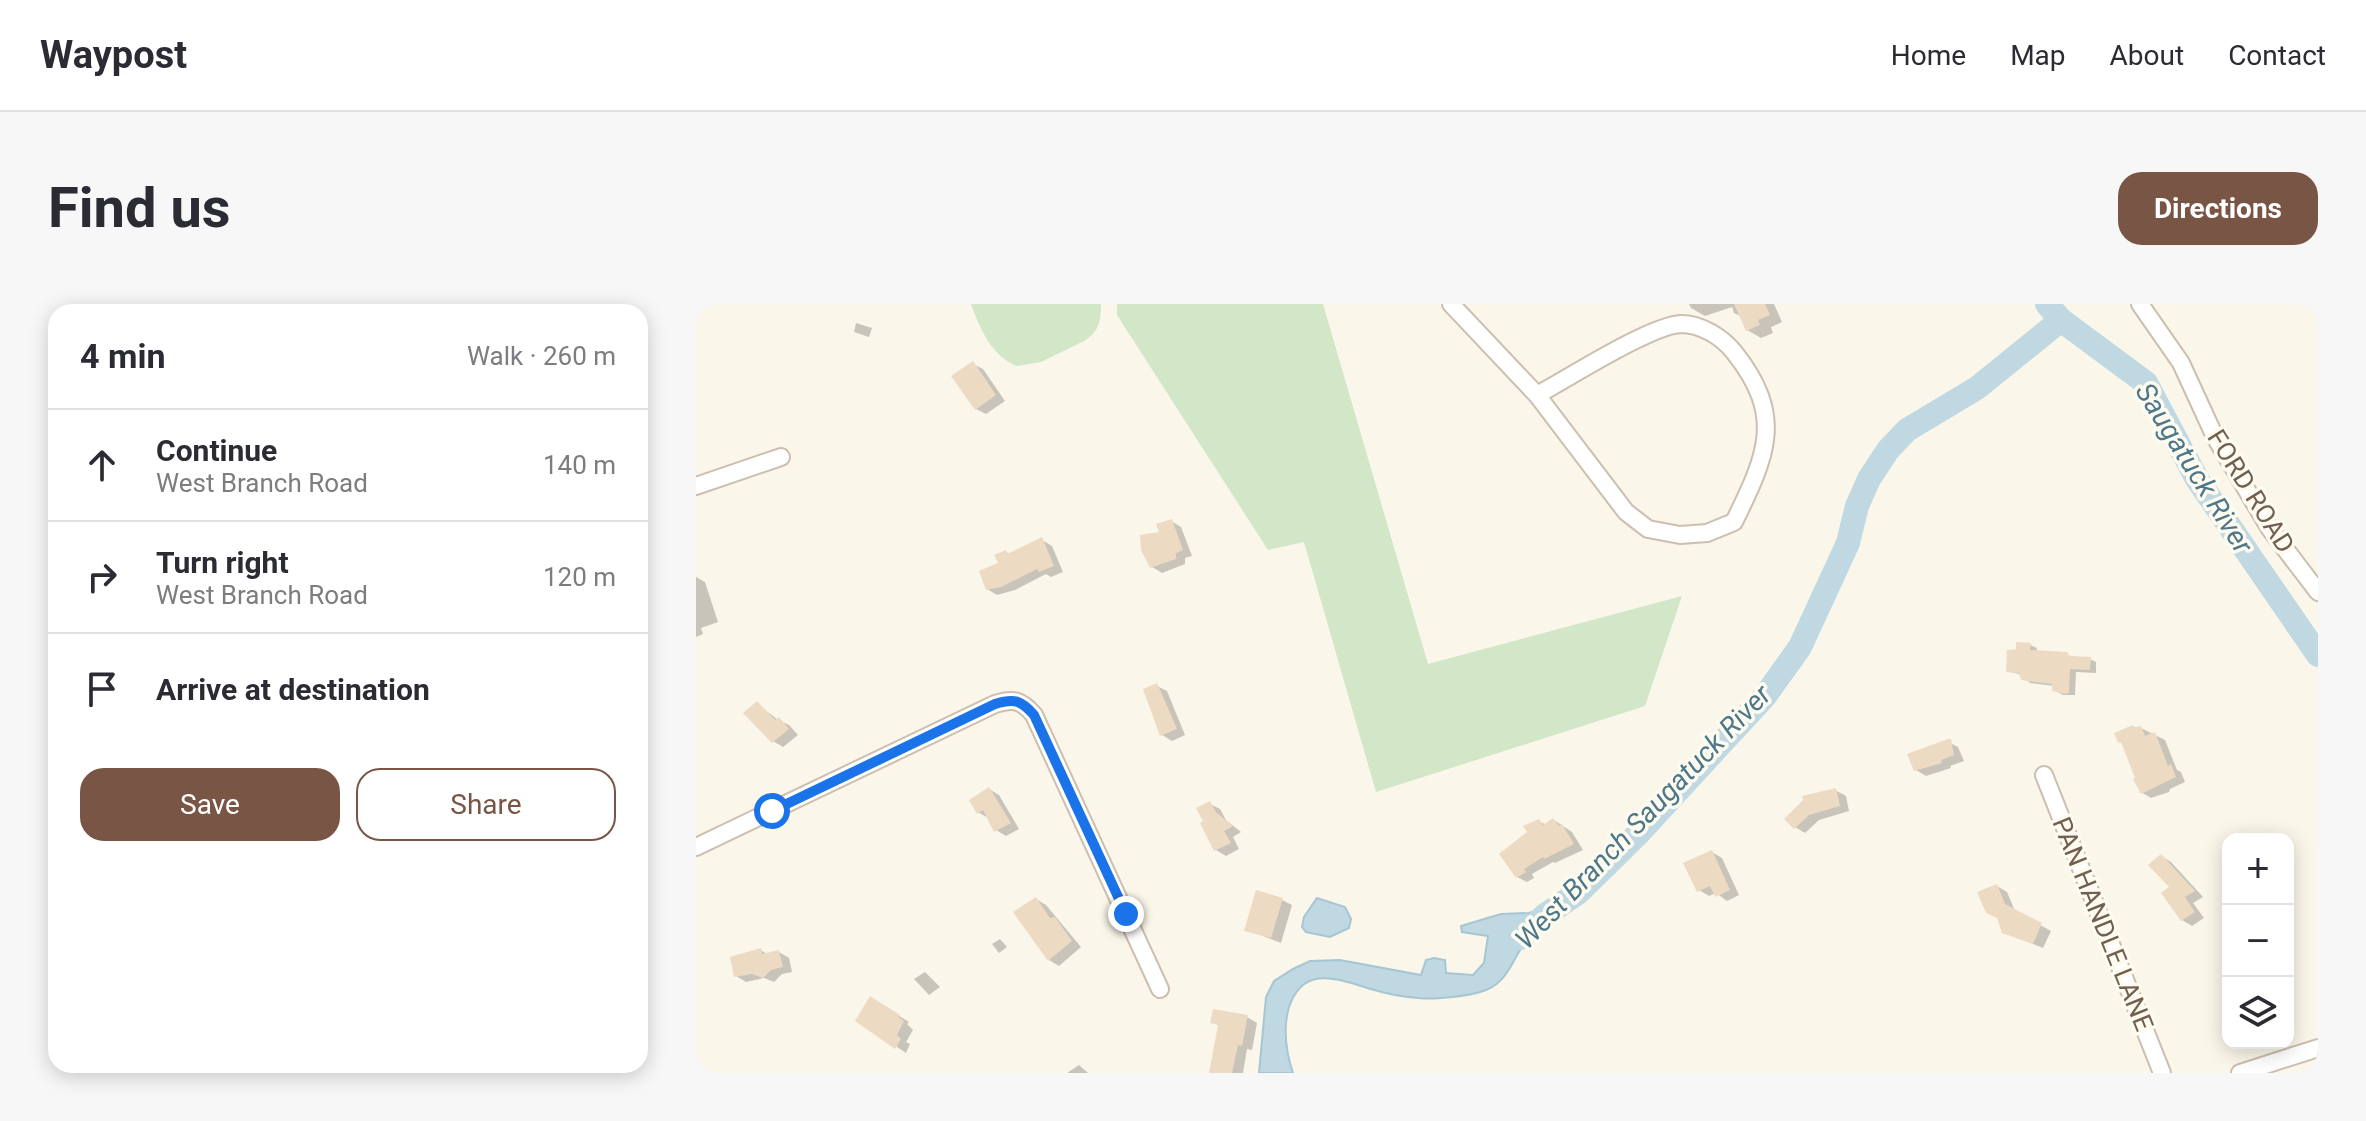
<!DOCTYPE html>
<html lang="en">
<head>
<meta charset="utf-8">
<style>
	body { margin:0; font-family:Roboto,sans-serif; background:#f7f7f7; color:#2b2b33 }
	.controls { position:absolute; right:24px; bottom:24px; display:grid; overflow:hidden; border-radius:16px; box-shadow:0 4px 20px #0003 }
	.controls button { width:72px; height:72px; display:grid; place-items:center; padding:0; border:0; border-bottom:2px solid #e1e1e2; background:#fff; color:#2b2b33; font:40px sans-serif }
	.stop { position:absolute; width:24px; height:24px; margin:-18px; border:6px solid #1a73e8; border-radius:50%; background:#fff }
	.stop.end { background:#1a73e8; border-color:#fff; box-shadow:0 2px 8px #0008 }
	.list { margin:0; padding:0; list-style:none }
	h2 { display:flex; justify-content:space-between; align-items:center; height:104px; margin:0; padding:0 32px; font-size:34px }
	h2 small { font-size:26px; font-weight:400; color:#7c7c81 }
	.list li { display:grid; grid-template-columns:52px 1fr auto; gap:24px; align-items:center; box-sizing:border-box; height:112px; padding:0 32px; border-top:2px solid #e1e1e2 }
	.list b { display:block; font-size:30px; white-space:nowrap }
	.list p { margin:0; font-size:26px; white-space:nowrap; color:#7c7c81 }
	.list em { font-size:26px; font-style:normal; color:#7c7c81 }
	.actions { display:flex; gap:16px; padding:24px 32px }
	.actions a { flex:1; padding:18px 0; border:2px solid #795545; border-radius:24px; text-align:center; font-size:28px; color:#795545 }
	.actions .main { background:#795545; color:#fff }
	.icon { flex:none; width:44px; height:44px; fill:none; stroke:currentColor; stroke-width:2; stroke-linecap:round; stroke-linejoin:round }
	.map { position:relative; flex:none; width:1622px; height:769px; overflow:hidden; border-radius:24px }
	header { display:flex; align-items:center; gap:48px; box-sizing:border-box; height:112px; padding:0 40px; background:#fff; border-bottom:2px solid #e1e1e2 }
	header strong { font-size:38px }
	nav { display:flex; gap:44px; margin-inline-start:auto; font-size:28px }
	.intro { display:flex; align-items:center; justify-content:space-between; box-sizing:border-box; height:192px; padding:0 48px }
	h1 { margin:0; font-size:56px }
	.button { padding:20px 36px; border-radius:24px; background:#795545; color:#fff; font-size:28px; font-weight:700 }
	main { display:flex; gap:48px; padding:0 48px }
	aside { flex:1; background:#fff; border-radius:24px; box-shadow:0 4px 20px #0003 }
	.map>svg:first-child { display:block }
	.green { fill:#d1e7c8 }
	.water { fill:#bfd8e2; stroke:#a6c6d3; stroke-width:2 }
	.shadow { fill:#0003 }
	.lines { fill:none; stroke-linecap:round; stroke-linejoin:round }
	.river { stroke:#bfd8e2; stroke-width:24 }
	.building { fill:#eddac3 }
	.minor-casing { stroke:#ccbfb0; stroke-width:20 }
	.minor { stroke:#fff; stroke-width:16 }
	.route { stroke:#1a73e8; stroke-width:10 }
	.labels { text-anchor:middle; dominant-baseline:central; stroke-width:7; stroke-linejoin:round; paint-order:stroke }
	.street-label { font-size:26px; fill:#72604f; stroke:#fdfaef }
	.water-label { font-size:28px; font-style:italic; fill:#4e788a; stroke:#fdfaef }
</style>
</head>
<body>
<header>
<strong>Waypost</strong>
<nav><a>Home</a><a>Map</a><a>About</a><a>Contact</a></nav>
</header>
<div class="intro"><h1>Find us</h1><a class="button">Directions</a></div>
<main>
<aside>
<h2>4 min<small>Walk · 260 m</small></h2>
<ul class="list">
<li><svg class="icon" aria-label="ahead" viewBox="0 0 24 24"><path d="M12 20V5M6 11l6-6 6 6"/></svg><div><b>Continue</b><p>West Branch Road</p></div><em>140 m</em></li>
<li><svg class="icon" aria-label="right" viewBox="0 0 24 24"><path d="M7 20v-9h11M14 6l5 5-5 5"/></svg><div><b>Turn right</b><p>West Branch Road</p></div><em>120 m</em></li>
<li><svg class="icon" aria-label="arrive" viewBox="0 0 24 24"><path d="M6 21V4h12l-3 4 3 4H6"/></svg><div><b>Arrive at destination</b></div></li>
</ul>
<div class="actions"><a class="main">Save</a><a>Share</a></div>
</aside>
<div class="map">
<svg width="1622" height="769" viewBox="0 0 1622 769">
	<rect width="100%" height="100%" fill="#faf6e9"/>
	<!-- green -->
	<path class="green" d="M275 0H405C405 17 403 28 388 37L345 58 321 62C295 52 284 24 275 0Z
		M421 0H627L732 360 986 292 949 402 680 488 608 238 572 246 421 11Z"/>
	<!-- water -->
	<path class="water" d="M621 594 649 603 655 615 653 624 634 633 610 628 606 623 608 613Z
		M846 605 851 620C844 624 836 629 831 635 816 655 812 681 784 688 771 692 737 696 723 694 707 693 691 690 675 685 643 676 608 659 593 703 587 724 590 748 597 769H563L570 693 578 677 597 665 614 657 644 656 725 671 730 656 738 654 749 656 750 669 777 671 788 659 792 632 766 628 765 622 805 610 833 609Z"/>
	<!-- shadow -->
	<path class="shadow" d="M993 0H1078L1086 18 1075 23 1077 29 1065 34 1051 26 1046 13 1038 9 1036 3 1009 12 995 4Z
		M160 19 176 24 173 33 158 28Z
		M277 60 287 65 309 97 290 110 280 105Z
		M475 217 485 223 496 252 489 254V260L466 269 456 263 466 230Z
		M346 236 356 242 367 268 355 273 350 270 319 286 301 291 291 285 310 248 314 251Z
		M0 273 9 278 22 318 5 324 7 330 0 333Z
		M1334 341 1341 344 1340 348 1394 355 1400 358V369L1380 368 1379 391H1367L1358 386V382L1334 379 1326 371 1312 367Z
		M461 382 471 387 489 431 476 437 466 431Z
		M61 400 82 416 93 421 102 431 87 443 77 437Z
		M1437 423 1445 424 1469 436 1481 466 1485 468 1489 478 1474 485 1473 488 1455 494 1445 488 1428 440 1424 438Z
		M1252 438 1262 443 1268 457 1254 462 1255 464 1230 472 1220 466Z
		M293 485 303 491 323 525 310 532 300 526 292 514 282 508Z
		M1139 486 1150 492 1153 507 1123 516 1109 529 1099 523Z
		M514 500 524 505 530 516 545 528 537 533 543 545 530 552 520 546Z
		M858 516 876 528 887 546 859 559 857 558 836 570 838 574 831 578 821 573 843 517 850 521Z
		M1016 548 1026 554 1043 591 1031 597 1020 589 1013 592 1003 586Z
		M1465 552 1475 558 1507 593 1497 599 1508 614 1496 622 1486 616Z
		M1301 582 1311 588 1319 607 1355 627 1347 644 1308 628 1303 614Z
		M340 595 350 601 385 643 363 662 353 656 320 609Z
		M586 596 596 601 585 639 551 626Z
		M304 635 311 643 303 649 296 640Z
		M64 646 73 651 83 648 93 654 96 668 86 670 78 678 68 674 50 678 40 672Z
		M229 668 244 683 233 691 218 675Z
		M175 695 213 718 211 720 217 726 210 738 214 740 210 749 162 717Z
		M551 713 561 719 556 746 551 745 547 769H515L524 722 517 718Z
		M383 761 392 769H371Z"/>
	<g class="lines">
		<!-- river -->
		<path class="river" d="M1351 0 1365 16 1450 79 1501 175 1622 351
			M824 634 848 612 883 588 941 531 1069 392 1104 343 1152 239 1161 202 1173 175 1192 146 1211 126 1281 84 1365 16"/>
	</g>
	<!-- building -->
	<path class="building" d="M1038 0H1069L1074 11 1062 16 1064 21 1050 27Z
		M277 57 300 91 279 106 255 72Z
		M476 215 487 246 480 249V255L454 264 445 246 444 231 463 228 460 220Z
		M346 233 358 262 343 268 341 265 305 283 290 286 283 267 302 259 298 251 310 246 311 250Z
		M1320 338 1335 339 1334 346 1371 348 1374 352 1395 353 1394 366 1374 365 1373 389 1369 390 1356 387V380L1325 376 1323 369 1310 368 1311 346 1320 345Z
		M461 379 481 425 464 432 447 385Z
		M61 397 79 416 83 413 93 425 76 439 47 409Z
		M1437 421 1438 424 1445 422 1449 432 1459 428 1472 462 1475 460 1480 473 1445 490 1437 475 1439 474 1425 438 1422 439 1418 429Z
		M1252 435H1255L1258 451 1245 456 1246 459 1218 467 1211 450Z
		M293 483 315 519 298 528 287 506 281 510 273 496Z
		M1140 484 1144 502 1113 511 1098 525 1088 515 1107 496 1106 492Z
		M514 497 520 508 537 522 528 527 535 539 518 547 504 519 507 517 500 504Z
		M857 514 863 522 866 520 878 540 848 555 847 553 828 565 830 568 820 574 803 550 831 528 827 522 843 515 847 521Z
		M1016 546 1034 586 1019 593 1014 582 1001 588 987 559Z
		M1465 550 1499 587 1489 593 1499 608 1485 617 1465 589 1473 583 1452 561Z
		M1301 580 1309 600 1346 619 1337 640 1306 629 1301 614 1290 609 1281 588Z
		M560 586 587 594 575 634 548 627Z
		M340 593 354 614 359 613 376 637 352 657 317 608Z
		M65 644 66 650 83 646 87 663 75 666 67 674 56 670 38 673 34 653Z
		M174 692 204 711 202 713 208 717 201 731 205 735 199 745 159 717Z
		M517 705 552 711 546 742 542 741 536 769H513L522 721 514 719Z"/>
	<g class="lines">
		<defs>
			<path id="minor" d="M755 0 841 91 930 208 952 225 984 231 1011 229 1038 218C1071 151 1089 112 1038 48 1026 33 1005 20 985 20 955 21 871 75 841 91
				M1444 0 1485 59 1519 133 1574 225 1622 288
				M0 182 85 153
				M1348 471 1466 769
				M0 543 299 400C318 394 325 396 338 411L464 685
				M1544 769 1622 744"/>
		</defs>
		<!-- minor casing -->
		<use href="#minor" class="minor-casing"/>
		<!-- minor -->
		<use href="#minor" class="minor"/>
	</g>
	<g class="lines">
		<!-- route -->
		<path class="route" d="M76 507 299 400C318 394 325 396 338 411L430 610"/>
	</g>
	<g class="labels">
		<!-- street labels -->
		<g class="street-label">
			<text transform="translate(1555 187) rotate(58)">FORD ROAD</text>
			<text transform="translate(1407 620) rotate(68)">PAN HANDLE LANE</text>
		</g>
		<!-- water labels -->
		<g class="water-label">
			<text transform="translate(1498 164) rotate(58)">Saugatuck River</text>
			<text transform="translate(947 513) rotate(-46)">West Branch Saugatuck River</text>
		</g>
	</g>
</svg>
<div class="controls">
<button>+</button>
<button>−</button>
<button><svg class="icon" aria-label="layers" viewBox="0 0 24 24"><path d="M12 4l9 5-9 5-9-5zM3 14l9 5 9-5"/></svg></button>
</div>
<div class="stop" style="left:76px;top:507px"></div>
<div class="stop end" style="left:430px;top:610px"></div>
</div>
</main>
</body>
</html>
